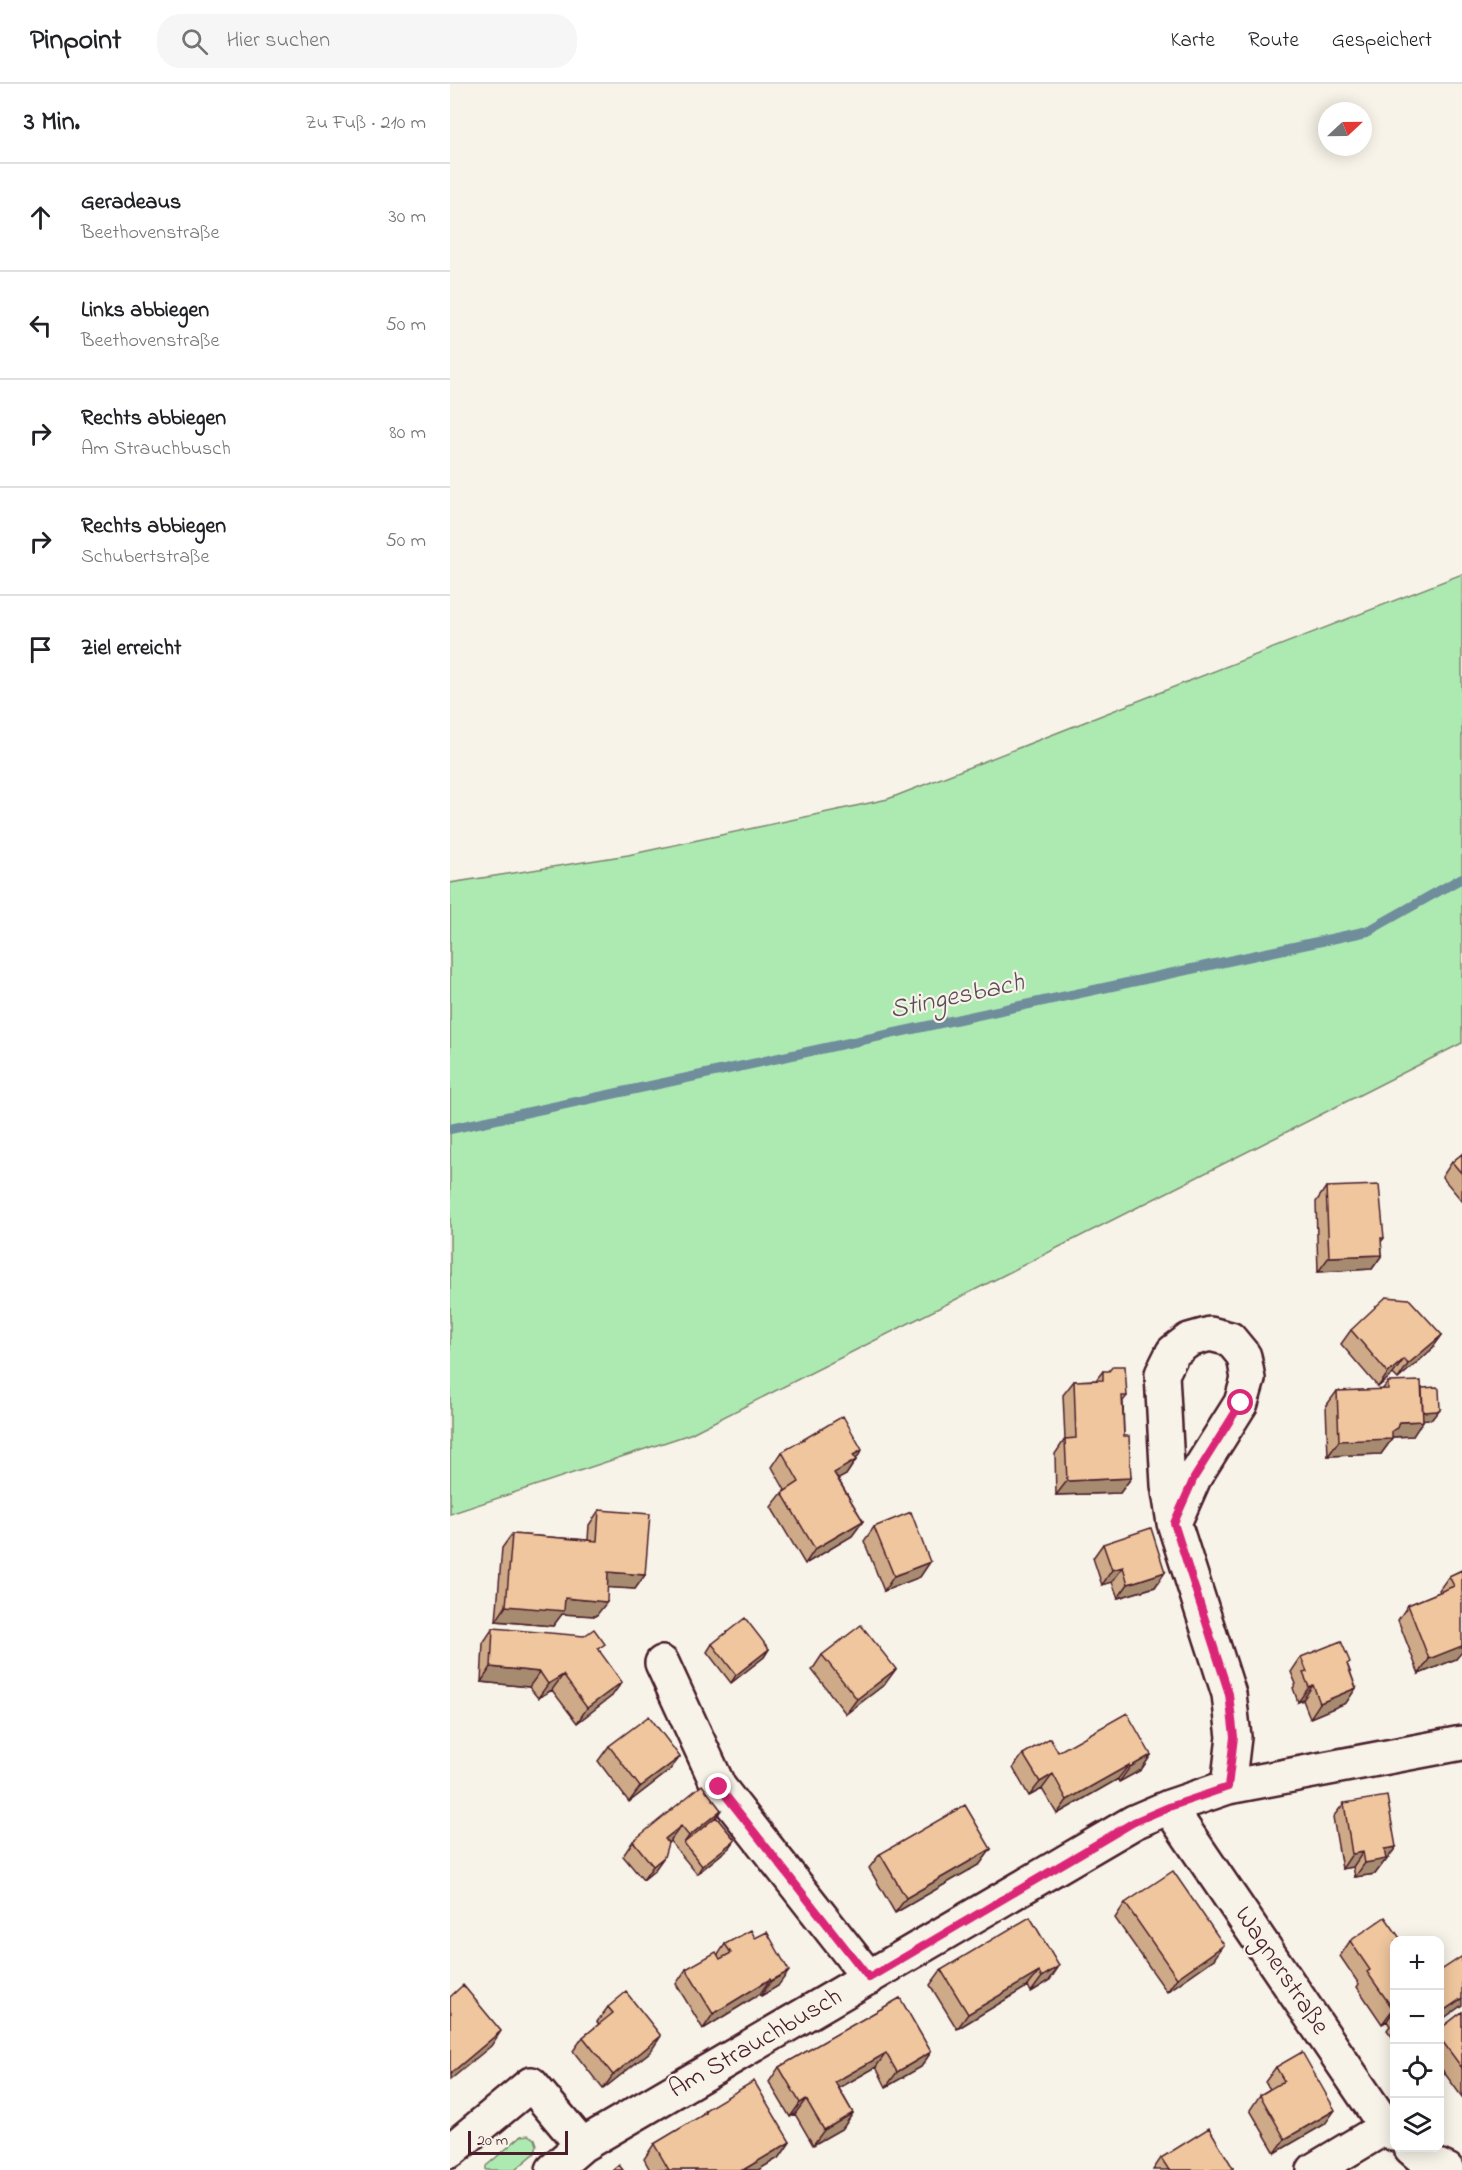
<!DOCTYPE html>
<html lang="de">
<head>
<meta charset="utf-8">
<style>
	body { margin:0; font-family:"Indie Flower",sans-serif; background:#f6f6f6; color:#202124 }
	.controls { position:absolute; right:18px; bottom:18px; display:grid; overflow:hidden; border-radius:12px; box-shadow:0 3px 15px #0003 }
	.controls button { width:54px; height:54px; display:grid; place-items:center; padding:0; border:0; border-bottom:2px solid #e0e0e0; background:#fff; color:#202124; font:30px sans-serif }
	.compass { position:absolute; left:868px; top:18px; width:54px; height:54px; border-radius:50%; background:#fff; box-shadow:0 3px 15px #0003; rotate:68deg }
	.scale { position:absolute; left:18px; bottom:15px; width:100px; box-sizing:border-box; padding-left:6px; border:3px solid #4a1f2b; border-top:0; font-size:16px; line-height:21px; white-space:nowrap; color:#4a1f2b; -webkit-text-stroke:4px #f7f3e8; paint-order:stroke }
	.stop { position:absolute; width:18px; height:18px; margin:-14px; border:4px solid #db2777; border-radius:50%; background:#fff }
	.stop.end { background:#db2777; border-color:#fff; box-shadow:0 2px 6px #0008 }
	.list { margin:0; padding:0; list-style:none }
	h2 { display:flex; justify-content:space-between; align-items:center; height:78px; margin:0; padding:0 24px; font-size:26px }
	h2 small { font-size:20px; font-weight:400; color:#757577 }
	.list li { display:grid; grid-template-columns:39px 1fr auto; gap:18px; align-items:center; box-sizing:border-box; height:108px; padding:0 24px; border-top:2px solid #e0e0e0 }
	.list b { display:block; font-size:22px; white-space:nowrap }
	.list p { margin:0; font-size:20px; white-space:nowrap; color:#757577 }
	.list em { font-size:20px; font-style:normal; color:#757577 }
	.icon { flex:none; width:33px; height:33px; fill:none; stroke:currentColor; stroke-width:2; stroke-linecap:round; stroke-linejoin:round }
	.map { position:relative; flex:none; width:1012px; height:2086px; overflow:hidden }
	header { display:flex; align-items:center; gap:36px; box-sizing:border-box; height:84px; padding:0 30px; background:#fff; border-bottom:2px solid #e0e0e0 }
	header strong { font-size:28px }
	nav { display:flex; gap:33px; margin-inline-start:auto; font-size:21px }
	.search { width:420px; height:54px; background:#f6f6f6; display:flex; align-items:center; gap:15px; box-sizing:border-box; padding:0 21px; border-radius:24px; color:#757577; font-size:22px }
	main { display:flex }
	aside { flex:1; background:#fff }
	.map>svg:first-child { display:block }
	.green { fill:#adeab1; stroke:#7c846e; stroke-width:1.5 }
	.lines { fill:none; stroke-linecap:round; stroke-linejoin:round }
	.stream { stroke:#708d9c; stroke-width:10 }
	.street-casing { stroke:#4a1f2b; stroke-width:38 }
	.street { stroke:#f7f3e8; stroke-width:33 }
	.wall { fill:#ceaa88; stroke:#4a1f2b; stroke-width:1.5 }
	.shaded-wall { fill:#a78b6f; stroke:#4a1f2b; stroke-width:1.5 }
	.building { fill:#efc69e; stroke:#4a1f2b; stroke-width:1.5 }
	.route { stroke:#db2777; stroke-width:8 }
	.labels { text-anchor:middle; dominant-baseline:central; stroke-width:4.5; stroke-linejoin:round; paint-order:stroke }
	.street-label { font-size:26px; fill:#4a1f2b; stroke:#f7f3e8 }
	.water-label { font-size:27px; font-style:italic; fill:#5a4d5a; stroke:#f7f3e8 }
</style>
</head>
<body>
<header>
<strong>Pinpoint</strong>
<div class="search"><svg class="icon" aria-label="search" viewBox="0 0 24 24"><circle cx="10" cy="10" r="6"/><path d="M15 15l6 6"/></svg>Hier suchen</div>
<nav><a>Karte</a><a>Route</a><a>Gespeichert</a></nav>
</header>
<main>
<aside>
<h2>3 Min.<small>Zu Fuß · 210 m</small></h2>
<ul class="list">
<li><svg class="icon" aria-label="ahead" viewBox="0 0 24 24"><path d="M12 20V5M6 11l6-6 6 6"/></svg><div><b>Geradeaus</b><p>Beethovenstraße</p></div><em>30 m</em></li>
<li><svg class="icon" aria-label="left" viewBox="0 0 24 24"><path d="M17 20v-9H6M10 6l-5 5 5 5"/></svg><div><b>Links abbiegen</b><p>Beethovenstraße</p></div><em>50 m</em></li>
<li><svg class="icon" aria-label="right" viewBox="0 0 24 24"><path d="M7 20v-9h11M14 6l5 5-5 5"/></svg><div><b>Rechts abbiegen</b><p>Am Strauchbusch</p></div><em>80 m</em></li>
<li><svg class="icon" aria-label="right" viewBox="0 0 24 24"><path d="M7 20v-9h11M14 6l5 5-5 5"/></svg><div><b>Rechts abbiegen</b><p>Schubertstraße</p></div><em>50 m</em></li>
<li><svg class="icon" aria-label="arrive" viewBox="0 0 24 24"><path d="M6 21V4h12l-3 4 3 4H6"/></svg><div><b>Ziel erreicht</b></div></li>
</ul>
</aside>
<div class="map">
<svg width="1012" height="2086" viewBox="0 0 1012 2086">
	<rect width="100%" height="100%" fill="#f7f3e8"/>
	<filter id="ink" filterUnits="userSpaceOnUse"><feTurbulence type="fractalNoise" baseFrequency=".0167" numOctaves="2"/><feDisplacementMap in="SourceGraphic" scale="12" xChannelSelector="R" yChannelSelector="G"/><feConvolveMatrix kernelMatrix="1 2 1 2 8 2 1 2 1" color-interpolation-filters="sRGB"/></filter>
	<g filter="url(#ink)">
		<!-- green -->
		<path class="green" d="M1012 490V959L240 1350 0 1430V799L178 771 438 715Z
			M79 2051 85 2055 87 2061 85 2069 65 2086H36V2082L71 2052Z"/>
		<g class="lines">
			<!-- stream -->
			<path class="stream" d="M0 1045 918 847 1012 794"/>
			<defs>
				<path id="street" d="M724 1439 744 1394 791 1319 798 1295 794 1272 780 1255 760 1250 739 1256 723 1268 712 1290 718 1401 724 1439 779 1610 784 1653 778 1703
					M212 1579 269 1703 419 1894
					M719 1723 936 2043 944 2050
					M961 2064 975 2076 997 2086
					M0 2067 81 2000 132 2061
					M103 2086 132 2061 684 1738 719 1723 778 1703 1012 1659
					M864 2086 936 2043"/>
			</defs>
			<!-- street casing -->
			<use href="#street" class="street-casing"/>
			<!-- street -->
			<use href="#street" class="street"/>
		</g>
		<!-- wall -->
		<path class="wall" d="M1012 1070V1117L992 1093 1002 1078Z
			M876 1103 934 1154 931 1158 932 1171 922 1185 868 1188 866 1118Z
			M901 1246 992 1251 981 1266 948 1295 943 1290 928 1303 891 1260Z
			M653 1287 677 1312 673 1317 674 1352 681 1394 670 1409 606 1411 605 1370 615 1355 613 1311 624 1297 646 1296Z
			M938 1298 972 1304 984 1332 982 1335H973L963 1352 942 1353V1355L931 1370 878 1372 876 1322 887 1307 932 1306Z
			M332 1368 406 1376 396 1391 388 1395 413 1437 402 1452 355 1480 321 1423 332 1409 335 1406 322 1383Z
			M149 1426 195 1491 185 1505 157 1503 146 1532 112 1530 103 1542 46 1537 52 1464 62 1450 138 1456 139 1441Z
			M424 1443 480 1478 470 1493 434 1507 414 1457Z
			M653 1460 715 1488 705 1503 668 1514 662 1498 652 1501 643 1474Z
			M1012 1486 1011 1568 1006 1575 969 1590 948 1536 958 1521 990 1508 989 1506 999 1492Z
			M43 1544 150 1567 162 1612 127 1639 102 1606 88 1614 79 1603 31 1598 33 1559Z
			M262 1560 319 1565 314 1573 281 1599 257 1568Z
			M372 1571 435 1600 396 1630 362 1586Z
			M851 1573 898 1582 906 1604 896 1619 860 1634 853 1616 848 1618 843 1604 846 1600 841 1588Z
			M159 1662 219 1687 179 1718 148 1677Z
			M608 1668 701 1671 691 1686 669 1698 668 1695 607 1730 592 1705 579 1712 563 1684 573 1670Z
			M894 1719 946 1763 935 1778H934L925 1790 905 1793 903 1783 892 1785 883 1733Z
			M271 1726 266 1733 285 1756 280 1763 247 1790 220 1757 218 1759 204 1787 193 1796 173 1772 183 1757Z
			M541 1765 530 1780 445 1829 419 1784 430 1770Z
			M675 1819 764 1875 717 1908 665 1834Z
			M900 1857H945V1957L937 1946 940 1942 937 1937 932 1940 907 1903 909 1900 890 1872Z
			M275 1860 328 1902 311 1912 310 1910 253 1945 226 1900 236 1885 268 1871Z
			M609 1882 599 1897 581 1908 578 1902 507 1945 480 1901 491 1886Z
			M450 1914 481 1968 471 1983 436 2003 426 1983 389 2004 403 2029 393 2044 363 2061 345 2030 340 2033 319 1998 329 1983Z
			M158 1923 201 1967 153 2005 123 1967 133 1953 149 1940 147 1938Z
			M1012 1928V2013L990 1983V1945Z
			M826 1983 875 2040 825 2069 800 2026 810 2011 820 2005 815 1998Z
			M255 2026 340 2058 330 2073 308 2086H200L194 2075 204 2060 250 2033Z
			M711 2074 783 2084 782 2086H703Z"/>
		<!-- shaded-wall -->
		<path class="shaded-wall" d="M932 1171 922 1185 868 1188 879 1173Z
			M992 1251 981 1266 948 1295 958 1280Z
			M954 1275 943 1290 928 1303 938 1289Z
			M990 1325 982 1335 962 1336 968 1329Z
			M973 1337 963 1352 942 1353V1355L931 1370 878 1372 889 1357 942 1347 950 1338Z
			M412 1366 396 1391 374 1403 384 1389 403 1371Z
			M681 1394 670 1409 606 1411 617 1397Z
			M413 1437 402 1452 355 1480 365 1465Z
			M480 1478 470 1493 434 1507 444 1492Z
			M673 1483 662 1498 652 1501 662 1486Z
			M158 1488 195 1491 185 1505 148 1503Z
			M715 1488 705 1503 668 1514 678 1500Z
			M115 1514 157 1518 146 1532 112 1530 103 1542 46 1537 56 1522Z
			M1012 1560V1568L1006 1575 969 1590 979 1575Z
			M319 1565 314 1573 281 1599 286 1591Z
			M41 1583 90 1588 79 1603 31 1598Z
			M446 1585 435 1600 396 1630 407 1615Z
			M113 1591 102 1606 88 1614 98 1600Z
			M172 1598 162 1612 127 1639 137 1624Z
			M863 1601 853 1616 848 1618 859 1603Z
			M906 1604 896 1619 860 1634 870 1619Z
			M701 1671 691 1686 669 1698 680 1683Z
			M230 1673 219 1687 179 1718 190 1703Z
			M679 1681 668 1695 607 1730 617 1716Z
			M603 1690 592 1705 579 1712 590 1698Z
			M271 1726 261 1740 234 1759 239 1752Z
			M231 1742 220 1757 205 1769 215 1755Z
			M285 1756 280 1763 247 1790 252 1782Z
			M946 1763 935 1778H934L925 1790 905 1793 915 1779 934 1765Z
			M541 1765 530 1780 445 1829 456 1814Z
			M913 1768 903 1783 892 1785 902 1770Z
			M214 1773 204 1787 193 1796 203 1782Z
			M774 1861 764 1875 717 1908 727 1894Z
			M609 1882 599 1897 581 1908 592 1893Z
			M339 1887 328 1902 311 1912 321 1897Z
			M589 1888 578 1902 507 1945 518 1930Z
			M320 1895 310 1910 253 1945 263 1930Z
			M1012 1914V1921L990 1937V1929Z
			M945 1924V1925L937 1937 932 1940 943 1925Z
			M51 1947 41 1962 0 1996V1990Z
			M211 1952 201 1967 153 2005 163 1991Z
			M481 1968 471 1983 436 2003 447 1988Z
			M436 1969 426 1983 375 2012 385 1998Z
			M356 2015 345 2030 340 2033 350 2019Z
			M885 2026 875 2040 825 2069 835 2055Z
			M403 2029 393 2044 363 2061 374 2046Z
			M340 2058 330 2073 308 2086H293Z"/>
		<!-- building -->
		<path class="building" d="M1012 1070V1090L1002 1078Z
			M929 1101 934 1154H931L932 1171 879 1173 876 1103Z
			M936 1213 959 1215 992 1251 958 1280 954 1275 938 1289 901 1246Z
			M663 1282H675L677 1312H672L674 1352H679L681 1394 617 1397 615 1355 626 1354 624 1297 653 1296V1287H659Z
			M971 1297 973 1337 950 1338 948 1344 942 1347V1355L889 1357 887 1307 938 1305V1298Z
			M987 1303 989 1305 990 1325 987 1327 973 1328 972 1304Z
			M393 1332 412 1366 403 1371 406 1376 384 1389 413 1437 365 1465 332 1409 349 1398 332 1368Z
			M149 1426 200 1430 195 1491 158 1488 157 1518 115 1514 114 1527 56 1522 62 1450 147 1457Z
			M461 1428 480 1478 444 1492 424 1443Z
			M701 1444 715 1488 678 1500 673 1483 662 1486 653 1460Z
			M1012 1486V1562L979 1575 958 1521 1004 1502 999 1492Z
			M295 1534 319 1565 286 1591 262 1560Z
			M411 1541 446 1585 407 1615 372 1571Z
			M43 1544 134 1552 144 1545 155 1560 148 1565 172 1598 137 1624 113 1591 98 1600 90 1588 41 1583Z
			M891 1557 900 1578 897 1580 906 1604 870 1619 863 1601 859 1603 853 1589 857 1588 851 1573Z
			M677 1629 701 1671 680 1683 679 1681 617 1716 603 1690 590 1698 573 1670 600 1654 608 1668Z
			M199 1632 230 1673 190 1703 159 1662Z
			M252 1701 271 1726 239 1752 231 1742 215 1755 218 1759 214 1773 203 1782 183 1757Z
			M937 1712 946 1763 934 1765 936 1775 915 1779 913 1768 902 1770 894 1719Z
			M515 1721 541 1765 456 1814 430 1770Z
			M266 1733 285 1756 252 1782 234 1759Z
			M723 1787 774 1861 727 1894 675 1819Z
			M580 1833 609 1882 592 1893 589 1888 518 1930 491 1886Z
			M935 1833 952 1857H945V1924L943 1925 917 1888 920 1886 900 1857Z
			M301 1846 305 1854 317 1848 339 1887 321 1897 320 1895 263 1930 236 1885 266 1868 270 1875 281 1869 275 1860Z
			M1011 1873 1012 1875V1914L990 1929V1887Z
			M13 1901 51 1947 0 1990V1930L1 1929 0 1927V1913Z
			M176 1908 211 1952 163 1991 133 1953 163 1929 158 1923Z
			M450 1914 481 1968 447 1988 436 1969 385 1998 403 2029 374 2046 356 2015 350 2019 329 1983Z
			M1012 1928V1984L990 1954V1945Z
			M852 1968 885 2026 835 2055 810 2011 834 1997 826 1983Z
			M304 1997 340 2058 293 2086H219L204 2060 256 2029 255 2026Z
			M759 2044 783 2084 781 2086H719L711 2074Z
			M169 2081 173 2086H163Z"/>
	</g>
	<g class="lines" filter="url(#ink)">
		<!-- route -->
		<path class="route" d="M269 1703 419 1894 684 1738 719 1723 778 1703 784 1653 779 1610 724 1439 744 1394 791 1319"/>
	</g>
	<g class="labels">
		<!-- street labels -->
		<g class="street-label">
			<text transform="translate(831 1887) rotate(56)">Wagnerstraße</text>
			<text transform="translate(306 1960) rotate(-30)">Am Strauchbusch</text>
		</g>
		<!-- water labels -->
		<g class="water-label">
			<text transform="translate(507 913) rotate(-12)">Stingesbach</text>
		</g>
	</g>
</svg>
<div class="controls">
<button>+</button>
<button>−</button>
<button><svg class="icon" aria-label="locate" viewBox="0 0 24 24"><circle cx="12" cy="12" r="6"/><path d="M12 2v4M12 18v4M2 12h4M18 12h4"/></svg></button>
<button><svg class="icon" aria-label="layers" viewBox="0 0 24 24"><path d="M12 4l9 5-9 5-9-5zM3 14l9 5 9-5"/></svg></button>
</div>
<svg class="compass" viewBox="-18 -18 36 36"><path d="M0-13l5 13h-10z" fill="#e53935"/><path d="M0 13l5-13h-10z" fill="#757577"/></svg>
<div class="scale">20 m</div>
<div class="stop" style="left:791px;top:1319px"></div>
<div class="stop end" style="left:269px;top:1703px"></div>
</div>
</main>
</body>
</html>
